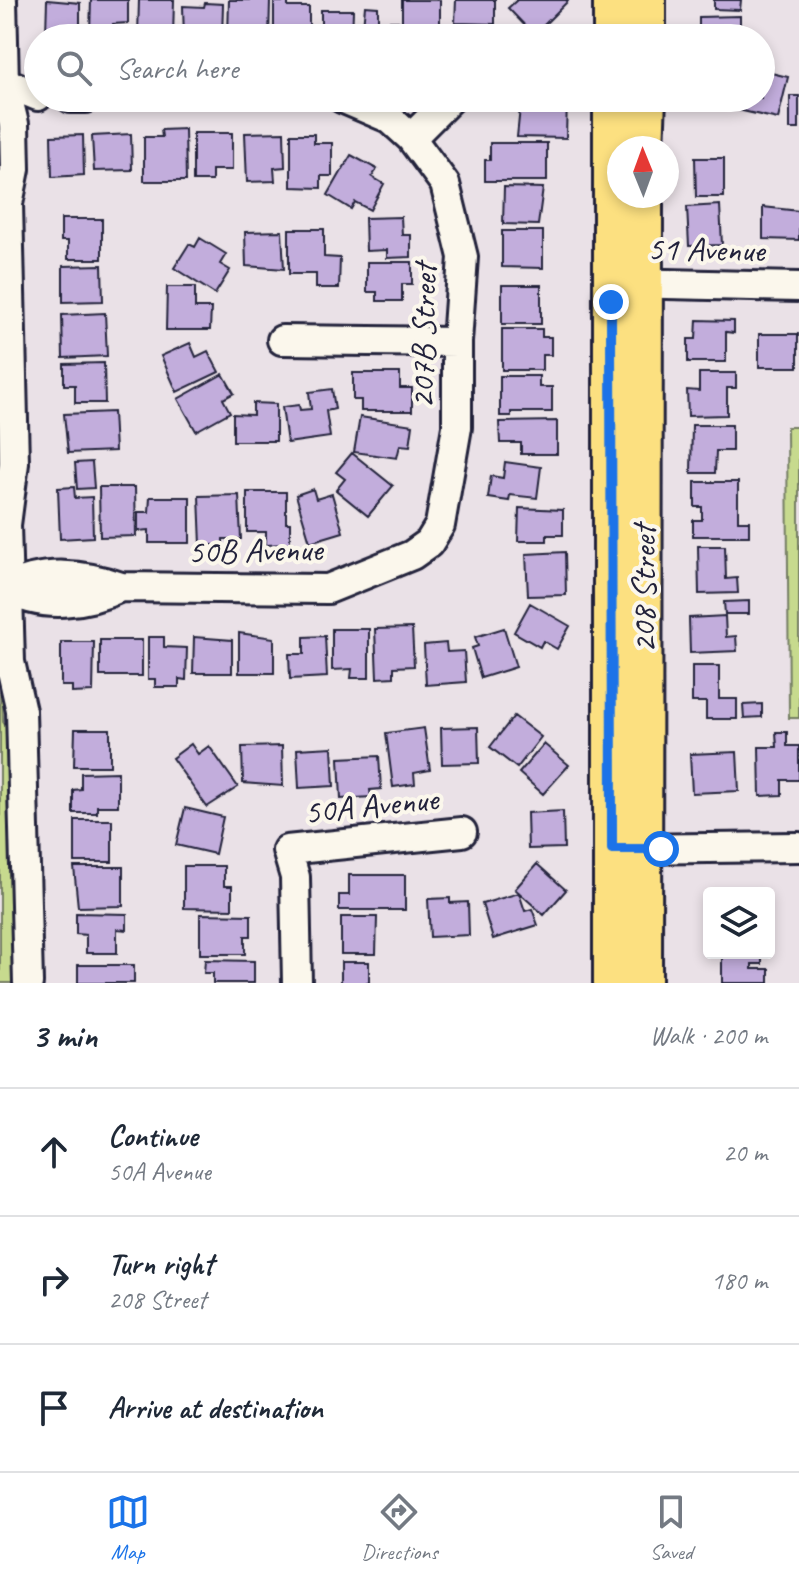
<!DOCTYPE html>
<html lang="en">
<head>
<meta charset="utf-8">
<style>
	body { margin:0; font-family:Caveat,sans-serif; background:#f2f2f3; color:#1f2937 }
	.controls { position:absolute; right:24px; bottom:24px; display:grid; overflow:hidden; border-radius:8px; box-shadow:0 4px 12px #0003 }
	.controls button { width:72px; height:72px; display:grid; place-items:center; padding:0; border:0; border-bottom:2px solid #e0e1e3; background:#fff; color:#1f2937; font:40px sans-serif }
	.compass { position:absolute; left:607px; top:136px; width:72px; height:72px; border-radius:50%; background:#fff; box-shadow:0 4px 12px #0003; rotate:359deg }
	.stop { position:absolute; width:24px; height:24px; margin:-18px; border:6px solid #1a73e8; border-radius:50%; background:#fff }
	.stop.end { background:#1a73e8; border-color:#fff; box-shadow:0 2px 8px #0008 }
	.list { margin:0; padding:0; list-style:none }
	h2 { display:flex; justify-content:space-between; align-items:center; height:104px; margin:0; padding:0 32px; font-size:34px }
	h2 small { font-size:26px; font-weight:400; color:#747a83 }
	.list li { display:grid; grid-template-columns:52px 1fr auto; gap:24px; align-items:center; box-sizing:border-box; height:128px; padding:0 32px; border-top:2px solid #e0e1e3 }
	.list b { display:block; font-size:30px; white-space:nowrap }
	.list p { margin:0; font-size:26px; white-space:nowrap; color:#747a83 }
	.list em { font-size:26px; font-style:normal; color:#747a83 }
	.icon { flex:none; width:44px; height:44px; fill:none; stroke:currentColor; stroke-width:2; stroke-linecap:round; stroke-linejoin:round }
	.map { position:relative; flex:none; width:799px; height:983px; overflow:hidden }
	.search { position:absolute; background:#fff; box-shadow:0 4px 12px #0003; left:24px; right:24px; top:24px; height:88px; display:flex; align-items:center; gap:20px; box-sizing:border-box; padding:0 28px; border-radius:44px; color:#747a83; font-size:30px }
	.sheet { height:488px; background:#fff }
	nav { display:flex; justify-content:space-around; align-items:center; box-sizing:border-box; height:112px; border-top:2px solid #e0e1e3; background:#fff; font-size:22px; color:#747a83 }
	nav a { display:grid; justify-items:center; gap:4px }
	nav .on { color:#1a73e8 }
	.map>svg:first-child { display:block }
	.green { fill:#c7da8e; stroke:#747e64; stroke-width:2 }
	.building { fill:#c2addc; stroke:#22223b; stroke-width:2 }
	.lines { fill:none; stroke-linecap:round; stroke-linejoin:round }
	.minor-casing { stroke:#22223b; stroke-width:34 }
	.major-casing { stroke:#22223b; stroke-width:42 }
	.minor { stroke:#fbf7ec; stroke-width:28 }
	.major { stroke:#fce080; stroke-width:36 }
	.route { stroke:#1a73e8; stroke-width:10 }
	.labels { text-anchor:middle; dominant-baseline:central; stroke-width:8; stroke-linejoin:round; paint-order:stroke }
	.street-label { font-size:34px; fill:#22223b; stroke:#fbf7ec }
</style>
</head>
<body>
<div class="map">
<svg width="799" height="983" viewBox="0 0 799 983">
	<rect width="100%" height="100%" fill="#eae1e7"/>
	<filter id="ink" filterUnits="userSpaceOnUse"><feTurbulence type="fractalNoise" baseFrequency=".0125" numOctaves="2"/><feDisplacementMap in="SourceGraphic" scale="16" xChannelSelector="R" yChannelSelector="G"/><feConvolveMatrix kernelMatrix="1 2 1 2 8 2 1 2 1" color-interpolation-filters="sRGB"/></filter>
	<g filter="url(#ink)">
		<!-- green -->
		<path class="green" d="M787 427H799V718H789Z
			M0 556 3 722 9 730 16 983H0Z"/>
		<!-- building -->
		<path class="building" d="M47 0 80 3V34L46 33Z
			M91 0H128V23L113 24V33H90Z
			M139 0H174L173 37 138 36Z
			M229 0H270L269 38H228Z
			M402 0H440V29H402Z
			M456 0H495V24L455 23Z
			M517 0H567L568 1 534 35 508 8Z
			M714 0H741L740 10 714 9Z
			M274 2H288V7H309V34L274 37Z
			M205 3 223 4 222 38H184L183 6 204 7Z
			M365 6 378 7V21H398V38H362Z
			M321 10H353L352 38H321Z
			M740 16V32H730V37L747 38H699V17Z
			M767 72 788 77 778 119 738 110 741 98H761V78L766 79Z
			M790 96H799V129H790Z
			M521 98H567L566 138 517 137Z
			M185 129 186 181H144V137H162L161 130Z
			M284 132 285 167 274 168 275 181 247 182 245 133Z
			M193 133H232V170H212V181H193Z
			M131 134 132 170 94 171 92 136Z
			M291 134H314V143H332V176H321V188L291 187Z
			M83 135 84 175 52 177 51 136Z
			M490 143H547V181H485V160H490Z
			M351 155 377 169 372 177 384 184 370 210 355 202 351 209 328 195Z
			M695 158H724V197H696Z
			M504 187 543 188 538 225 503 224Z
			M720 205 722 245 689 246 687 207Z
			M763 207 799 211V240L763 239Z
			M401 217 402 235H411V257L387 258V250L366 251 365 218Z
			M61 219H102V259H68V241H61Z
			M289 229H324V257L340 258 339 288H316V274H289Z
			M282 231 284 269 246 266 245 232Z
			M502 231H543V268L502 267Z
			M200 238 226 254 220 264 230 270 215 294 174 268 189 244 195 247Z
			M367 262H412V284H402V301H377V292H367Z
			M102 265 103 301 63 302V266Z
			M502 285H541V324H502Z
			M167 287H195V308H211L210 330H166Z
			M105 313 107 356 63 358 62 315Z
			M697 320 734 321V333L726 332V362H688V339H696Z
			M502 329H542V337H551V355H542V370H502Z
			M759 334H798V367H759Z
			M190 343 196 357 208 351 219 372 177 392 161 356Z
			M104 363 105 403H75V385H64V364Z
			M353 373H400V388H412V411H361V400H353Z
			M699 373H736V388H727V415L688 416 687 390 699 391Z
			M223 374 234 393 223 399 230 412 196 431 178 399Z
			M500 376H539V387H552V412H511V416H500Z
			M332 389 335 409 326 411 330 437 287 443 282 407 299 405 300 410 311 409 309 392Z
			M253 403 276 404V441H233V414L253 415Z
			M113 412 115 451 68 453 64 414Z
			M360 417 413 425 410 446 400 445 397 458 354 452Z
			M557 421V454H521V443H500L499 422Z
			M692 425H732V451H716L715 473H691Z
			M352 453 393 486 368 516 336 490 345 479 336 472Z
			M92 462 94 488 77 489 75 463Z
			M505 462 541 467 537 498 510 495 509 501 488 498 491 476 503 478Z
			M695 482H738V521H749V536H693V520H702V507H695Z
			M74 487 75 498 92 497 93 537 60 539 58 488Z
			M99 487H135L136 536 100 537Z
			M313 489 316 499 332 494 343 532 310 542 296 495Z
			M247 492H286V523H290V544L266 545V532H247Z
			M239 495 241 539H223V545H201L199 496Z
			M150 497H190V543H149V530L138 531V512H149Z
			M519 508 563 510V535H547V541H518Z
			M698 546H725L726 579 737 578 738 593 699 594Z
			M565 552 566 595 528 596 526 554Z
			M749 601V614H725L724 602Z
			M530 603 570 626 557 649 543 641 540 647 514 632Z
			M725 616 726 637 736 636 737 651 690 653 689 618Z
			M412 628 414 666 394 667V677L377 678 375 629Z
			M504 628 516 667 481 678 472 648 478 646 475 637Z
			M332 629H369V678H351L352 669 332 670Z
			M239 633 274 638V673H239Z
			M325 636 327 677 290 679 289 654H304V637Z
			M148 637H164V647L187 648 186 680 179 679V687H155V679H148Z
			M194 637 232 640V673H193Z
			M100 640H142V676H100Z
			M61 642H94L93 692 72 693V686H61Z
			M446 643 447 652 464 651 466 682 426 685 424 645Z
			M692 666H719V699H737V719H706V702H692Z
			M762 704V717L744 718 743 705Z
			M514 716 541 737 517 768 490 747Z
			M478 727 479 763 442 764 441 728Z
			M424 728 430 770 414 773 415 784 393 787 386 733Z
			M75 729H110V766H74Z
			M776 732H787V746H799V780H782V795L760 796 759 747H777Z
			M191 744 198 754 209 746 238 787 207 807 172 758Z
			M544 744 569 765 543 794 519 773Z
			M282 746 283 786 243 783 242 747Z
			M332 747 334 786 299 788 297 749Z
			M737 752 739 791 692 793 690 754Z
			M379 756 381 789 370 790 371 797 341 799 339 758Z
			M118 772V806H97V813H73V790L81 789V773Z
			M185 808 223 817 215 854 176 845Z
			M563 811 564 848 528 849 527 813Z
			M75 820H112V862H75Z
			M537 864 566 890 544 915 515 889Z
			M184 866H224V886H232V909L184 908Z
			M74 867H123V906L78 907Z
			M349 875H405V910H339V895H349Z
			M519 893 525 911 532 909 538 925 493 939 482 904Z
			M450 898V903L468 902 469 935 430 937 428 899Z
			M76 913 127 914V930L117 929V953H86V935L76 934Z
			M200 914 251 915V936H245V954H200Z
			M341 917H377L376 954H341Z
			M722 953H762V964H752V969H769V983H722Z
			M205 960 254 961V983H213V973H204Z
			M341 962H369V983H341Z
			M78 965H134V983H78Z"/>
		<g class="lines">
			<defs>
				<path id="minor" d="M2 0 4 82 14 124 15 169 8 204 14 463 6 525 10 662 21 711 28 983
					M4 82 38 96
					M71 98H86
					M411 138 451 98
					M624 283 799 287
					M282 340 457 342
					M8 589C41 569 85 574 121 587L328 589 412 555 429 543 440 525 457 427V342L463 257 445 184 411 138 389 118 342 98
					M8 589C42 609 86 604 121 587
					M624 849 799 847
					M297 983 295 877 287 850 462 832"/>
				<path id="major" d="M647 0V38
					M612 38V0
					M645 148 647 98
					M612 983V98
					M643 983 644 196"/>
			</defs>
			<!-- minor casing -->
			<use href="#minor" class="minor-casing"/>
			<!-- major casing -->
			<use href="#major" class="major-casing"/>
			<!-- minor -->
			<use href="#minor" class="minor"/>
			<!-- major -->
			<use href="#major" class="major"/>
		</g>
	</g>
	<g class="lines" filter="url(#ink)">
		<!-- route -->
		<path class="route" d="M611 302 612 849H661"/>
	</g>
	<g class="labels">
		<!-- street labels -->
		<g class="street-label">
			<text transform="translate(706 249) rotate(1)">51 Avenue</text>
			<text transform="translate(423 336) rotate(-89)">207B Street</text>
			<text transform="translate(255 550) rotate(-1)">50B Avenue</text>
			<text transform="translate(643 589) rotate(-90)">208 Street</text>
			<text transform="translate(371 805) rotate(-6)">50A Avenue</text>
		</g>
	</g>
</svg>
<div class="controls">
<button><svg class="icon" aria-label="layers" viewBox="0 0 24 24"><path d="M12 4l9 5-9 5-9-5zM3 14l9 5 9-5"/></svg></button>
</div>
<svg class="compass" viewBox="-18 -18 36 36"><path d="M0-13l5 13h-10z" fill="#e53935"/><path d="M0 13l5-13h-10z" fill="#747a83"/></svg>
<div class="stop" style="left:661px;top:849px"></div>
<div class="stop end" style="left:611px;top:302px"></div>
<div class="search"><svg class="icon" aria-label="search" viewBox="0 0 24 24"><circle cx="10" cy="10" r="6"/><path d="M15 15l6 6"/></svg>Search here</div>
</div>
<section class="sheet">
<h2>3 min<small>Walk · 200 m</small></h2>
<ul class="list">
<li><svg class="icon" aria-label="ahead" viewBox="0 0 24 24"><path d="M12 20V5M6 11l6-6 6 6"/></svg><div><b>Continue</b><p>50A Avenue</p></div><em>20 m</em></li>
<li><svg class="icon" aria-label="right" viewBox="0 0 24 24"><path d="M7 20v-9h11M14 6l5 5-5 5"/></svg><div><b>Turn right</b><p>208 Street</p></div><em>180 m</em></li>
<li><svg class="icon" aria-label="arrive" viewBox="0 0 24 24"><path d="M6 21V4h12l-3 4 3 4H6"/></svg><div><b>Arrive at destination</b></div></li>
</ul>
</section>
<nav>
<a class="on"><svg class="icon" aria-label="map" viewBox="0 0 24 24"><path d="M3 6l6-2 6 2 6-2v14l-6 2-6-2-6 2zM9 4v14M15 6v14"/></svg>Map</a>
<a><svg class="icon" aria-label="directions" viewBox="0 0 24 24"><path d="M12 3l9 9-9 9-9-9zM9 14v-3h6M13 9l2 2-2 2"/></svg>Directions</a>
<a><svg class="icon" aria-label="saved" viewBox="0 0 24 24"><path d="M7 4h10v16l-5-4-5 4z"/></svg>Saved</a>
</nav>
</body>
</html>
